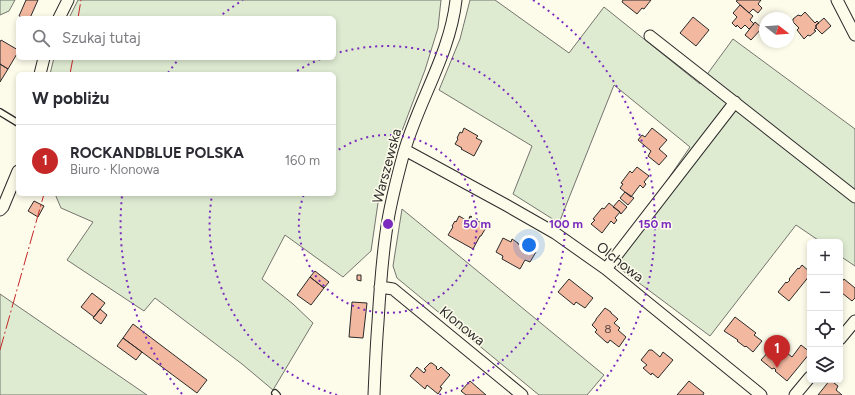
<!DOCTYPE html>
<html lang="pl">
<head>
<meta charset="utf-8">
<style>
	body { margin:0; font-family:Figtree,sans-serif; background:#f2f2f3; color:#2b2b33 }
	.controls { position:absolute; right:12px; bottom:12px; display:grid; overflow:hidden; border-radius:6px; box-shadow:0 2px 6px #0003 }
	.controls button { width:36px; height:36px; display:grid; place-items:center; padding:0; border:0; border-bottom:1px solid #e1e1e2; background:#fff; color:#2b2b33; font:20px sans-serif }
	.compass { position:absolute; left:759px; top:12px; width:36px; height:36px; border-radius:50%; background:#fff; box-shadow:0 2px 6px #0003; rotate:107deg }
	.you { position:absolute; left:529px; top:245px; width:14px; height:14px; margin:-10px; border:3px solid #fff; border-radius:50%; background:#1a73e8; box-shadow:0 0 0 6px #1a73e833 }
	.badge { display:grid; place-items:center; width:26px; height:26px; border-radius:50%; background:#c62828; color:#fff; font-size:13px; font-weight:700 }
	.pin { position:absolute; translate:-50% -33px; filter:drop-shadow(0 1px 2px #0008) }
	.pin::after { content:''; position:absolute; top:21px; width:14px; height:12px; background:inherit; clip-path:polygon(0 0,100% 0,50% 100%) }
	.list { margin:0; padding:0; list-style:none }
	h2 { display:flex; justify-content:space-between; align-items:center; height:52px; margin:0; padding:0 16px; font-size:17px }
	h2 small { font-size:13px; font-weight:400; color:#7c7c81 }
	.list li { display:grid; grid-template-columns:26px 1fr auto; gap:12px; align-items:center; box-sizing:border-box; height:72px; padding:0 16px; border-top:1px solid #e1e1e2 }
	.list b { display:block; font-size:15px; white-space:nowrap }
	.list p { margin:0; font-size:13px; white-space:nowrap; color:#7c7c81 }
	.list em { font-size:13px; font-style:normal; color:#7c7c81 }
	.icon { flex:none; width:22px; height:22px; fill:none; stroke:currentColor; stroke-width:2; stroke-linecap:round; stroke-linejoin:round }
	.map { position:relative; flex:none; width:855px; height:395px; overflow:hidden }
	.search { position:absolute; background:#fff; box-shadow:0 2px 6px #0003; left:16px; top:16px; width:320px; height:44px; display:flex; align-items:center; gap:10px; box-sizing:border-box; padding:0 14px; border-radius:6px; color:#7c7c81; font-size:15px }
	.panel { position:absolute; background:#fff; box-shadow:0 2px 6px #0003; left:16px; top:72px; width:320px; height:124px; border-radius:6px }
	.map>svg:first-child { display:block }
	.green { fill:#deebd1; stroke:#74746e }
	.building { fill:#f2b8a0; stroke:#2b2b2b }
	.lines { fill:none; stroke-linecap:round; stroke-linejoin:round }
	.service-casing { stroke:#2b2b2b; stroke-width:8 }
	.minor-casing { stroke:#2b2b2b; stroke-width:13 }
	.service { stroke:#fdfbea; stroke-width:5.5 }
	.minor { stroke:#fdfbea; stroke-width:11 }
	.power { stroke:#c62828; stroke-width:1; stroke-dasharray:14 3 2 3; stroke-linecap:butt }
	.ring { fill:none; stroke:#7b2cbf; stroke-width:2; stroke-dasharray:2 4 }
	.labels { text-anchor:middle; dominant-baseline:central; stroke-width:3; stroke-linejoin:round; paint-order:stroke }
	.number-label { font-size:12px; fill:#5d4e48 }
	.street-label { font-size:14px; fill:#2b2b2b; stroke:#fdfbea }
	.centre { fill:#7b2cbf; stroke:#fdfbea; stroke-width:2 }
	.ring-label { font-size:12px; text-anchor:middle; font-weight:bold; fill:#7b2cbf; stroke:#fdfbea; stroke-width:3; stroke-linejoin:round; paint-order:stroke }
</style>
</head>
<body>
<div class="map">
<svg width="855" height="395" viewBox="0 0 855 395">
	<rect width="100%" height="100%" fill="#fdfbea"/>
	<!-- green -->
	<path class="green" d="M0 0H15L9 11 0 15Z
		M78 0H441L438 28 425 70 380 189 371 251 343 277 285 235 262 279 293 304 313 323 273 390 242 364 155 298 144 311 67 260 93 222 61 208 55 194H334V74H50L54 58H334V18H69Z
		M470 0H495L569 53 604 7 700 84 733 39 855 129V266L840 256V242H821L796 225 710 336 611 262 690 147 614 85 559 223 513 194 532 146 439 90 460 39Z
		M402 209 604 375 587 395H539L397 278 393 266Z
		M0 294 147 395H0Z"/>
	<!-- building -->
	<path class="building" d="M26 0H38L30 18H23L19 16Z
		M623 0H651L644 9 642 8 637 14 622 2Z
		M738 0H761L758 4 762 8 758 13 753 9 749 13 736 1Z
		M740 5 753 16 750 20 754 24 749 29 745 25 741 29 737 25 736 27 732 23 737 17 733 13Z
		M805 12 815 23 817 21 819 23 816 25V28L814 30 816 31 810 36 808 35 804 39 797 30 799 28 793 22V19L798 15 801 16Z
		M693 17 709 30 696 46 680 33Z
		M824 18 831 26 822 34 816 28V25Z
		M755 22 762 28 751 40 745 35Z
		M1 40 18 50V52L8 69 0 64V42Z
		M0 64 8 69 0 82Z
		M464 128 478 136 476 138 482 141 474 156 461 149 462 148 455 144 458 139 457 138 460 132 462 133Z
		M652 128 667 140 659 149 667 156 659 165 648 156 651 151 638 140 642 135 645 137Z
		M637 167 649 176 644 182 646 184 643 188 640 185 631 197 620 188 623 184 621 183 630 171 632 173Z
		M625 192 634 198 628 205 620 198Z
		M619 200 627 207 621 214 620 213V212L613 207Z
		M34 201 44 206 38 217 28 211Z
		M609 203 620 212 615 218 617 220 614 224 611 221 602 233 591 224 595 220 593 219 602 208 604 209Z
		M459 216 468 221 470 216 472 217H470L467 223 473 227 476 220 487 226 481 236H480L473 249 448 235 453 227 452 226 455 221 456 222Z
		M503 238 511 242 512 239 518 243V244L521 245V244L536 252 530 262 525 260 520 269 502 259 503 256 496 252Z
		M802 265 810 272V275L789 301 778 292 786 282 787 283 790 280 789 279 798 268 799 269Z
		M315 271 329 282 324 288 310 277Z
		M357 275H361V281L357 280Z
		M310 277 324 288 311 305 297 295Z
		M569 279 593 298 585 308 576 302 574 305 558 292Z
		M844 279 855 288V298L852 301 842 293 840 295V282L841 283Z
		M92 293 105 303 94 317 81 307Z
		M352 302 367 303 363 338 349 337Z
		M605 308 611 312V313L618 319 614 323 620 328 618 330 626 337 619 347 610 340 608 343 606 342 595 332 597 330 592 325 596 320V319Z
		M100 309 107 315 101 324 93 318Z
		M735 317 756 333 754 335 762 341 753 352 746 346 745 347 737 341 738 340 724 331Z
		M133 324 207 380 197 393 123 338Z
		M123 338 142 352 136 360 117 346Z
		M801 345 810 352V353L787 381 775 371 776 370 774 368 772 369 761 360 769 351 778 358 782 354 787 353 792 357Z
		M649 350H652L660 357 663 352 673 360 658 378 652 373 651 375 643 368 647 365 641 360Z
		M430 363H432L437 367 436 368 438 370 441 367 450 375 440 387 442 388 438 394 427 385 425 389 410 376 417 367 424 373 426 370 424 369Z
		M830 380 838 386 836 390 842 395H818Z
		M470 381 486 395H466L461 391Z
		M689 381 704 393 703 395H677Z"/>
	<g class="lines">
		<defs>
			<path id="service" d="M0 112 18 123
				M275 393 277 395"/>
			<path id="minor" d="M837 0 855 35
				M59 18 68 0
				M650 36 855 197
				M40 74 44 58
				M405 150 506 205 555 233 606 269 761 395
				M0 210 3 207 18 171
				M606 269 735 102
				M380 287 393 289 522 395
				M840 339 855 321
				M374 395C375 371 376 347 378 322 380 288 382 254 388 220 392 197 398 174 404 152 419 100 450 54 456 0
				M795 395 810 377"/>
		</defs>
		<!-- service casing -->
		<use href="#service" class="service-casing"/>
		<!-- minor casing -->
		<use href="#minor" class="minor-casing"/>
		<!-- service -->
		<use href="#service" class="service"/>
		<!-- minor -->
		<use href="#minor" class="minor"/>
		<!-- power -->
		<path class="power" d="M78 18 81 0
			M70 74 73 58
			M0 350 44 194"/>
	</g>
	<!-- distance rings -->
	<g class="ring">
		<path d="M334 153A89 89 0 1 1 304 194"/>
		<path d="M337 395A178 178 0 0 1 212 195M292 74A178 178 0 0 1 323 58M334 54A178 178 0 1 1 439 395"/>
		<path d="M182 394A267 267 0 0 1 122 196M168 73A267 267 0 0 1 178 60M218 18A267 267 0 0 1 243 0M533 0A267 267 0 0 1 594 394"/>
	</g>
	<g class="labels">
		<!-- number labels -->
		<g class="number-label">
			<text x="608" y="329">8</text>
		</g>
		<!-- street labels -->
		<g class="street-label">
			<text transform="translate(387 166) rotate(-75)">Warszewska</text>
			<text transform="translate(620 262) rotate(38)">Olchowa</text>
			<text transform="translate(462 326) rotate(39)">Klonowa</text>
		</g>
	</g>
	<circle cx="388" cy="224" r="6" class="centre"/>
	<g class="ring-label">
		<text x="477" y="228">50 m</text>
		<text x="566" y="228">100 m</text>
		<text x="655" y="228">150 m</text>
	</g>
</svg>
<div class="controls">
<button>+</button>
<button>−</button>
<button><svg class="icon" aria-label="locate" viewBox="0 0 24 24"><circle cx="12" cy="12" r="6"/><path d="M12 2v4M12 18v4M2 12h4M18 12h4"/></svg></button>
<button><svg class="icon" aria-label="layers" viewBox="0 0 24 24"><path d="M12 4l9 5-9 5-9-5zM3 14l9 5 9-5"/></svg></button>
</div>
<svg class="compass" viewBox="-18 -18 36 36"><path d="M0-13l5 13h-10z" fill="#e53935"/><path d="M0 13l5-13h-10z" fill="#7c7c81"/></svg>
<div class="you"></div>
<div class="pin badge" style="left:777px;top:368px">1</div>
<div class="search"><svg class="icon" aria-label="search" viewBox="0 0 24 24"><circle cx="10" cy="10" r="6"/><path d="M15 15l6 6"/></svg>Szukaj tutaj</div>
<section class="panel">
<h2>W pobliżu<small></small></h2>
<ul class="list">
<li><span class="badge">1</span><div><b>ROCKANDBLUE POLSKA</b><p>Biuro · Klonowa</p></div><em>160 m</em></li>
</ul>
</section>
</div>
</body>
</html>
